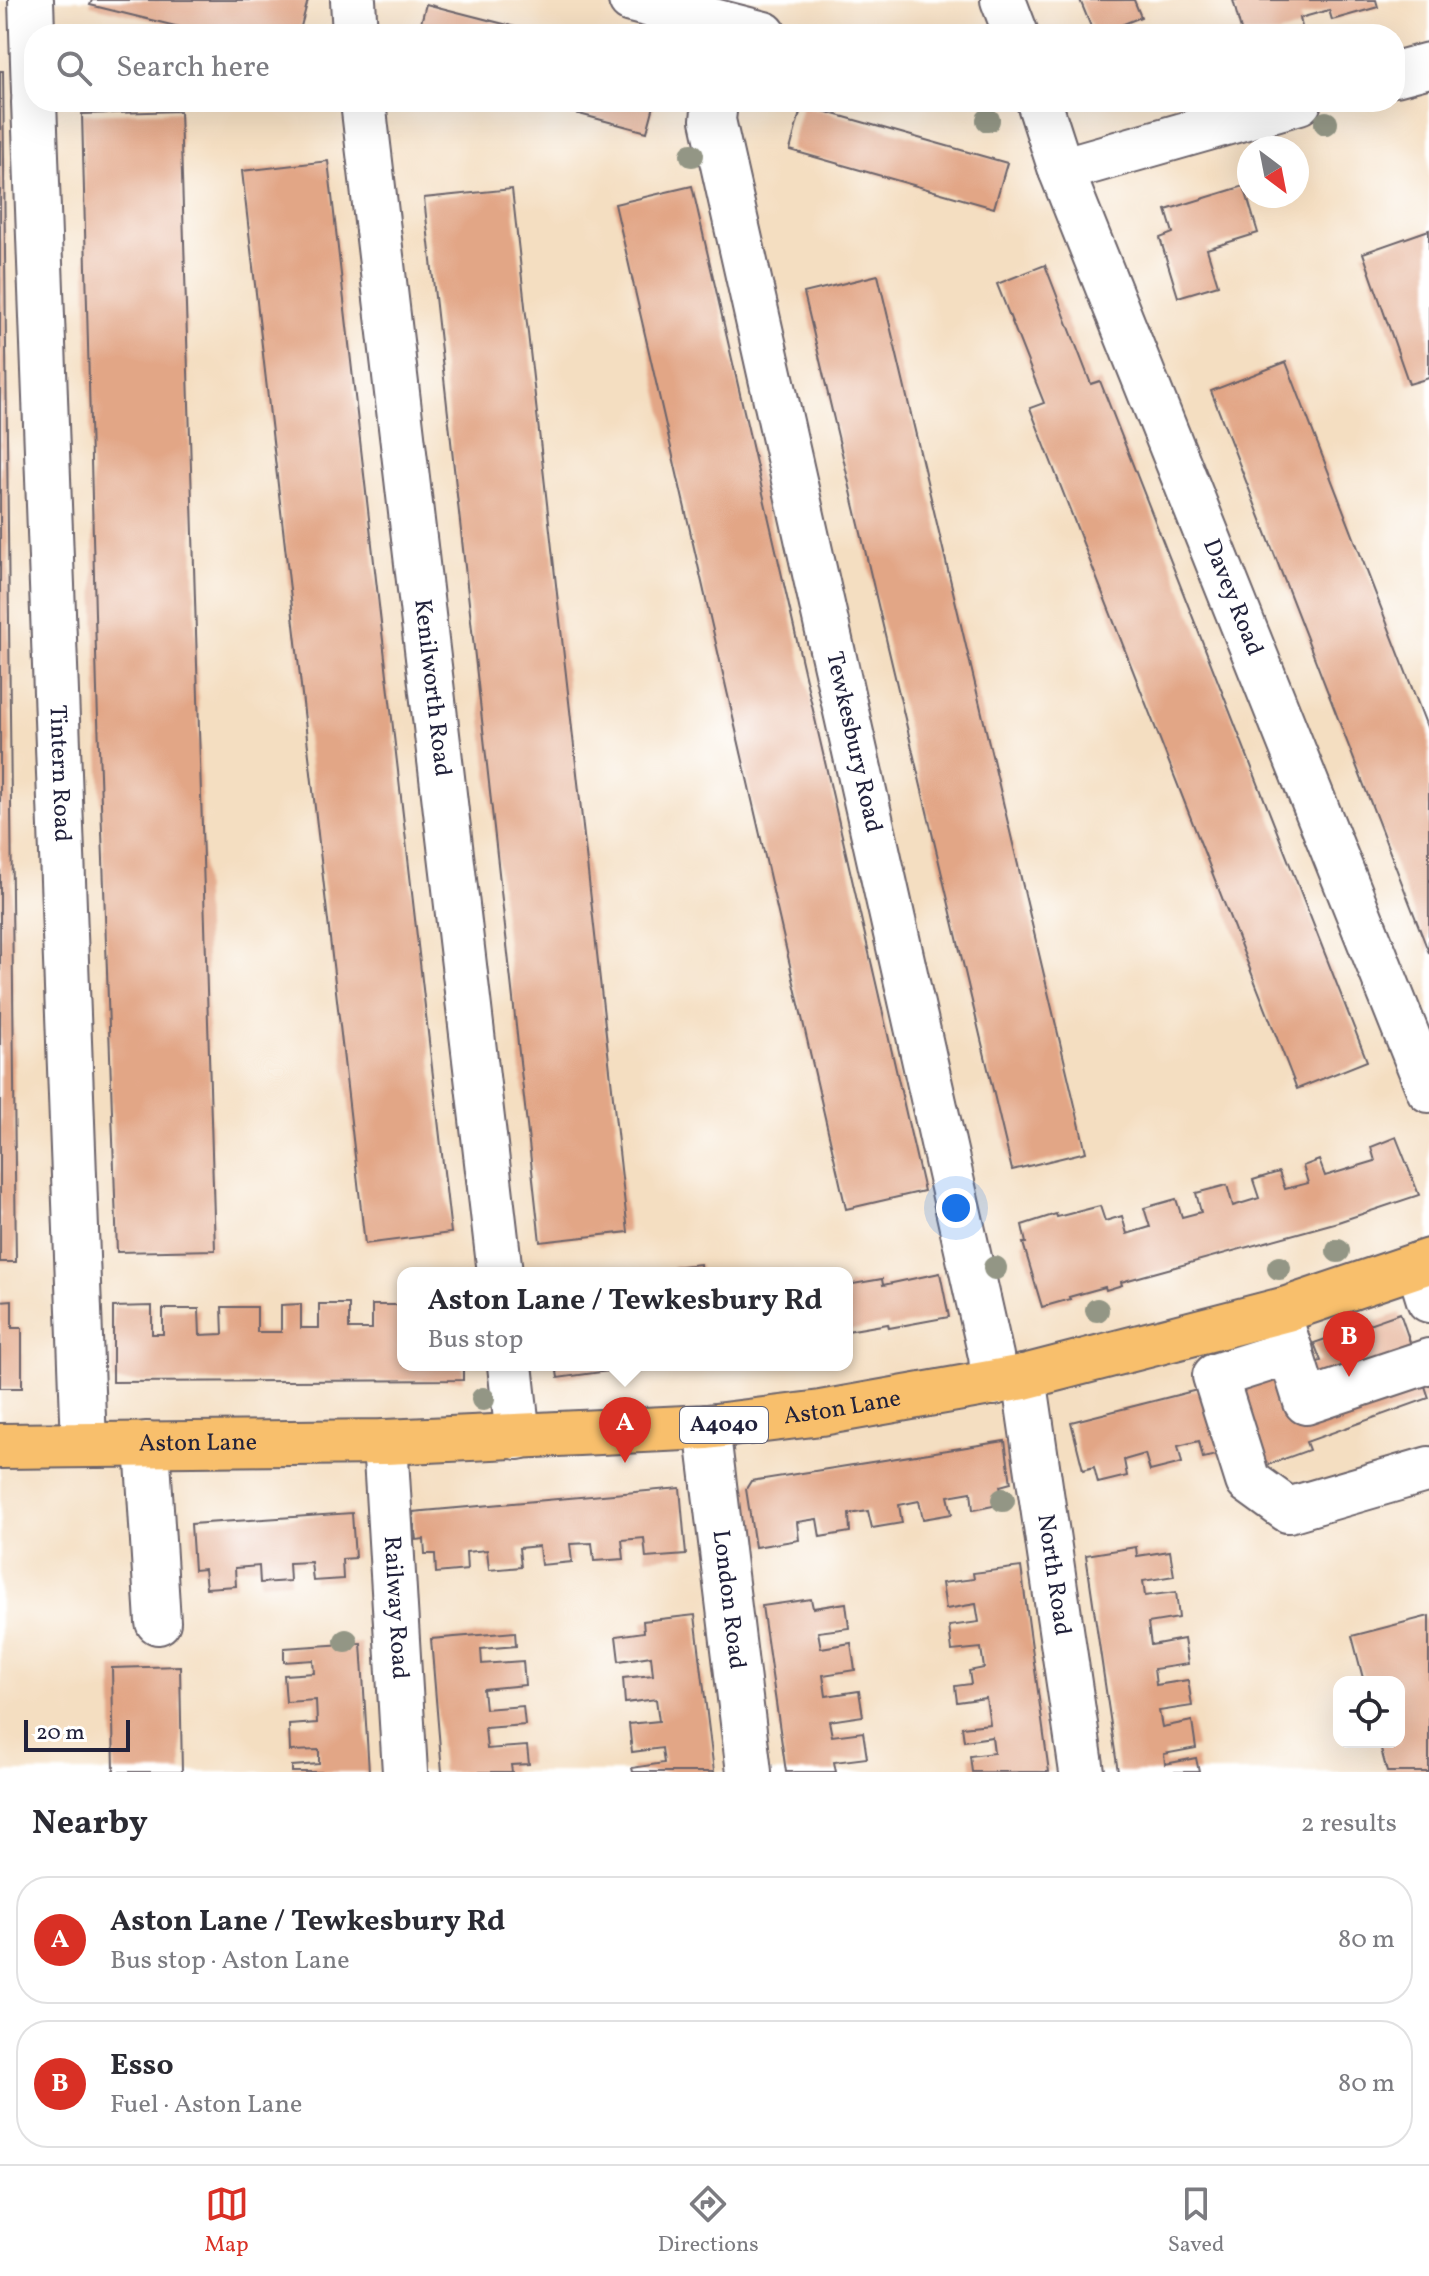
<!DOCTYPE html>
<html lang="en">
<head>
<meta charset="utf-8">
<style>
	body { margin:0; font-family:Vollkorn,serif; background:#f2f2f3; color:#2b2b33 }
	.controls { position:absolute; right:24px; bottom:24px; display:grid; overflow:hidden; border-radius:16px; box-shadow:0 8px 32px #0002 }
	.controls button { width:72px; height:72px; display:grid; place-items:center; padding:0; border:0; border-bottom:2px solid #e1e1e2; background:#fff; color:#2b2b33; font:40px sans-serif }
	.compass { position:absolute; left:1237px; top:136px; width:72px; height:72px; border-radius:50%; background:#fff; box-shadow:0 8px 32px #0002; rotate:148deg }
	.scale { position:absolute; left:24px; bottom:20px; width:106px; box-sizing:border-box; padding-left:8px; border:4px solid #22223b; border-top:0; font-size:22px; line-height:28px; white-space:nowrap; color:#22223b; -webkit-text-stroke:6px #fff; paint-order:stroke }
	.you { position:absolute; left:956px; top:1208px; width:28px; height:28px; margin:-20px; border:6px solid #fff; border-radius:50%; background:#1a73e8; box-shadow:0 0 0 12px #1a73e833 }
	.badge { display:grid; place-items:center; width:52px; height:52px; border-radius:50%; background:#d93025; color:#fff; font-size:26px; font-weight:700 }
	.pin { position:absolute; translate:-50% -66px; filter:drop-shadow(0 2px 4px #0008) }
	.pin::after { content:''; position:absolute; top:42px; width:28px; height:24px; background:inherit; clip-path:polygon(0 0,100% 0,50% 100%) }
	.popup { position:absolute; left:397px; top:1267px; width:456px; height:104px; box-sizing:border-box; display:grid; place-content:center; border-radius:16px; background:#fff; filter:drop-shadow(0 2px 6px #0005); font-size:26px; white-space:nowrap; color:#7c7c81 }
	.popup b { font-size:30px; color:#2b2b33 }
	.popup::after { content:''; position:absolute; left:50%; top:100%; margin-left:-16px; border:16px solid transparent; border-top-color:#fff }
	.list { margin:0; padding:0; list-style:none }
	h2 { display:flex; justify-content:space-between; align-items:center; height:104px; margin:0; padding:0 32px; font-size:34px }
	h2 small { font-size:26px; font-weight:400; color:#7c7c81 }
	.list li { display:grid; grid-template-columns:52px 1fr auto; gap:24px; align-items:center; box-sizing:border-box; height:128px; margin:0 16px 16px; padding:0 16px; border:2px solid #e1e1e2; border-radius:32px }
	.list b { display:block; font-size:30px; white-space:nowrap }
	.list p { margin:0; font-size:26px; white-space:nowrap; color:#7c7c81 }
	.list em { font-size:26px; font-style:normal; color:#7c7c81 }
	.icon { flex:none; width:44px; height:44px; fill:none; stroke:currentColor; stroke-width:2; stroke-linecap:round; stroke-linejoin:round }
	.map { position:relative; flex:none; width:1429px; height:1772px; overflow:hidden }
	.search { position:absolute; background:#fff; box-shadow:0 8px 32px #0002; left:24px; right:24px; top:24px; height:88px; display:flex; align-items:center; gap:20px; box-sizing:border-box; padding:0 28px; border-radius:32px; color:#7c7c81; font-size:30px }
	.sheet { height:392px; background:#fff }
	nav { display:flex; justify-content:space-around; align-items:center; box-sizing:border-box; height:112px; border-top:2px solid #e1e1e2; background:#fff; font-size:22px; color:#7c7c81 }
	nav a { display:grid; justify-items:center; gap:4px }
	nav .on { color:#d93025 }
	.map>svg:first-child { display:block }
	.building { fill:#e2a686 }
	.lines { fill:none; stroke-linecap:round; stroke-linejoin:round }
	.minor-casing { stroke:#6c646a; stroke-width:48 }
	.major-casing { stroke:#6c646a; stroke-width:48 }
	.minor { stroke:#fff; stroke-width:44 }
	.major { stroke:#f8bf6c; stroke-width:44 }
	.tree { fill:#939685 }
	.labels { text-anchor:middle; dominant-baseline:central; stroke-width:8; stroke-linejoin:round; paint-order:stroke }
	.shield { fill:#fff; stroke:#646476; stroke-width:2 }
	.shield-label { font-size:22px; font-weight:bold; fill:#22223b }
	.street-label { font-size:24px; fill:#22223b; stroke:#fff }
</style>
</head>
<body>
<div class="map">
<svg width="1429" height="1772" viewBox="0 0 1429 1772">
	<rect width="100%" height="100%" fill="#fff"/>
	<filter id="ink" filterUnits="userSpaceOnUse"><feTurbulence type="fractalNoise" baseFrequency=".0125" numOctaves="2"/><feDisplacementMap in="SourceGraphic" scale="16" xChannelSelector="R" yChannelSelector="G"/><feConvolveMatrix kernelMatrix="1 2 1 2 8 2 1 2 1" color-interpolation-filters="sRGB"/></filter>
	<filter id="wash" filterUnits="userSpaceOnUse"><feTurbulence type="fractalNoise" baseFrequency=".006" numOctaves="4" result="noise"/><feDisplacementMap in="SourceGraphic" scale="32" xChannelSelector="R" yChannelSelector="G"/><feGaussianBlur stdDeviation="1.8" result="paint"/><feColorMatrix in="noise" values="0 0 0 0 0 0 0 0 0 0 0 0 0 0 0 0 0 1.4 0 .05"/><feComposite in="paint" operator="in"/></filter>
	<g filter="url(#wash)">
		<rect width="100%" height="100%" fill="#f4dec1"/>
		<g id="blocks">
			<!-- building -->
			<path class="building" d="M92 0H308L299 34H208L90 5Z
				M1080 0H1134L1141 17 1099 34H1094Z
				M1233 0H1376L1378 7 1332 20 1329 10 1300 18 1302 27 1278 34H1242Z
				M426 4 539 33V34H418Z
				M0 71H3L16 1262H0Z
				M534 102H655L647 132Z
				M802 105 1007 163 994 208 790 150Z
				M180 111 215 1250 117 1252 97 691 82 114Z
				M328 161 451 1233 365 1244 242 171Z
				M692 186 924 1191 846 1209 615 204Z
				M1244 186 1258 233 1207 249 1218 285 1178 297 1160 238 1173 233 1166 210Z
				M512 189 628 1232 540 1242 424 198Z
				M1429 230V378L1409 384 1363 253Z
				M1045 265 1091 384 1100 381 1367 1061 1297 1089 1030 408 1044 403 997 284Z
				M878 275 1086 1152 1012 1170 804 293Z
				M1286 362 1429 732V953L1211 391Z
				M1396 1137 1419 1195 1338 1222 1121 1282 1122 1285 1106 1290 1105 1287 1069 1297 1070 1299 1042 1307 1023 1243H1026L1022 1225 1056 1214 1057 1217 1100 1206 1105 1221 1122 1216 1127 1234 1150 1227 1144 1208 1176 1199 1182 1217 1201 1212 1196 1193 1227 1185 1233 1206 1259 1198 1253 1180 1279 1172 1285 1189 1308 1183 1303 1166 1319 1160 1325 1176 1375 1161 1371 1147Z
				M700 1264 701 1273H674L673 1267Z
				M940 1273 949 1317 889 1328 888 1324 847 1331V1285L882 1279 883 1285Z
				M12 1300V1328H22V1388H0V1301Z
				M301 1304V1328H319V1304H349V1329H372V1305H403V1365H463V1380L113 1382V1307L152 1306V1334H163V1309H199L200 1335 223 1334 222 1307H257V1332H281V1305Z
				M1400 1313 1429 1398 1306 1442 1309 1450 1259 1468 1232 1392 1321 1361 1314 1343Z
				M556 1365H638V1367L558 1378Z
				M1205 1388 1221 1454 1203 1458 1199 1441 1178 1446 1182 1463 1150 1471 1145 1454 1124 1460 1127 1476 1098 1483 1094 1467 1083 1470 1071 1422Z
				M1005 1441 1011 1483 1000 1486 1003 1504 973 1510 971 1492 948 1496 952 1514 923 1519 919 1501 899 1505 902 1523 872 1528 868 1511 849 1514 850 1532 820 1537 817 1519 797 1522 799 1540 755 1547 746 1489 751 1481Z
				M680 1488 686 1555 646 1558 644 1538 622 1540 624 1559 594 1561 592 1543 570 1544 572 1562 541 1565 539 1546 519 1548 521 1567 489 1570 487 1550 466 1552 467 1570 436 1573 435 1554H425L424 1539 416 1540 413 1512Z
				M352 1513 355 1558 342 1559 343 1579 313 1581 311 1562 289 1563 290 1581 260 1583 259 1566 235 1568 236 1586 206 1588 204 1569 194 1570 191 1524Z
				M1136 1547 1137 1556 1170 1551 1174 1576 1143 1581 1145 1596 1176 1592 1179 1618 1148 1623 1151 1645 1184 1639 1188 1664 1154 1669 1156 1685 1188 1680 1192 1706 1159 1711 1162 1727 1192 1721 1196 1748 1164 1754 1165 1764 1196 1758 1199 1772H1118L1086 1555Z
				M1021 1567 1049 1772H972L970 1756 994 1753 992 1737 964 1741 962 1727 990 1724 986 1698 957 1702 955 1686 971 1684 969 1671 984 1668 981 1648 952 1651 949 1626 979 1622 976 1604 946 1609 942 1583 974 1579 973 1573Z
				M811 1599 813 1608 846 1603 849 1628 818 1632 821 1648 851 1643 855 1670 823 1675 826 1696 859 1691 863 1716 829 1721 832 1736 863 1732 867 1758 834 1762 836 1772H786L762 1606Z
				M695 1615 714 1772H633L632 1768 664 1763 662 1748 632 1752 629 1724 659 1721 656 1699 625 1703 623 1678 653 1675 651 1656 619 1661 616 1636 644 1632 643 1621Z
				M1429 1616V1772H1387L1379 1742H1399V1682H1364L1352 1636Z
				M515 1632 516 1646 481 1649 482 1664 523 1661 525 1685 483 1689 485 1709 523 1706 525 1725 485 1728 487 1749 527 1746 529 1764 511 1765 512 1772H442L431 1639Z
				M361 1643 369 1772H292V1766L319 1764V1750L290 1751 289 1725 317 1723 316 1700 286 1702 284 1675 314 1673 313 1660 284 1662V1648Z
				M180 1666 182 1772H114L112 1668Z"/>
		</g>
	</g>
	<g filter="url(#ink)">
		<use href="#blocks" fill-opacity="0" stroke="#6c646a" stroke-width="2"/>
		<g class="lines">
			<defs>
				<g id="minor">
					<path d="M31 0 34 93"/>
					<path d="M353 0 355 34"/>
					<path d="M631 0 764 34"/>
					<path d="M1003 0 1016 34"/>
					<path d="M1395 74 1429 65"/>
					<path id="s1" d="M34 102 84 1444"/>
					<path id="s2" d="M363 102 500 1273"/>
					<path id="s3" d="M715 102 713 120 991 1356 994 1383"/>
					<path id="s4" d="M1039 102 1061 170 1429 1090"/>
					<path d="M1061 170 1299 102"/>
					<path d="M1418 1265 1429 1300"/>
					<path d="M1282 1325 1306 1402 1429 1361"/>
					<path d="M1291 1352 1215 1376 1248 1481 1288 1510 1429 1469"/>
					<path d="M510 1365 518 1437"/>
					<path id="s5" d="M1024 1377 1082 1772"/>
					<path id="s6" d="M707 1427 749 1772"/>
					<path id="s7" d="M385 1442 405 1772"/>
					<path d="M147 1444 158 1622"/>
				</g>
				<g id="major">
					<path id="s8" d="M0 1446 385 1442 707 1427 821 1413 1024 1377 1287 1309 1429 1261"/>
				</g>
			</defs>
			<!-- minor casing -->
			<use href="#minor" class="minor-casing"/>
			<!-- major casing -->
			<use href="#major" class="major-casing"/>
			<!-- minor -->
			<use href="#minor" class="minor"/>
			<!-- major -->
			<use href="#major" class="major"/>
		</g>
		<!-- trees -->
		<g class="tree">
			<circle cx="988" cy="120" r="12"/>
			<circle cx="1326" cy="123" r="12"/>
			<circle cx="692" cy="155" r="12"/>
			<circle cx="1338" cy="1251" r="12"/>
			<circle cx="995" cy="1268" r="12"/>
			<circle cx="1279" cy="1268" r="12"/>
			<circle cx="1097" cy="1310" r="12"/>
			<circle cx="483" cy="1399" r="12"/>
			<circle cx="1003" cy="1500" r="12"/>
			<circle cx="346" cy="1641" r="12"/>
		</g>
	</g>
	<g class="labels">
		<!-- shield labels -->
		<rect class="shield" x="680" y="1407" width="88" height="36" rx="6"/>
		<g class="shield-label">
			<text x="724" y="1425">A4040</text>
		</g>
		<!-- street labels -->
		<g class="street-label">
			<text stroke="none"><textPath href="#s4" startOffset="532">Davey Road</textPath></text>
			<text stroke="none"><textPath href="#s2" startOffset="590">Kenilworth Road</textPath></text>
			<text stroke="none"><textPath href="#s3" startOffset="656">Tewkesbury Road</textPath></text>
			<text stroke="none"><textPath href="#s1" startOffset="672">Tintern Road</textPath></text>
			<text stroke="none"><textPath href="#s8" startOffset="844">Aston Lane</textPath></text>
			<text stroke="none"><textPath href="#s8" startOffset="198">Aston Lane</textPath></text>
			<text stroke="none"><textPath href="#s5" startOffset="200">North Road</textPath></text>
			<text stroke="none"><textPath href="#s6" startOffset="174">London Road</textPath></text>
			<text stroke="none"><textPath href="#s7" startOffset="166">Railway Road</textPath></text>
		</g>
	</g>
</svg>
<div class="controls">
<button><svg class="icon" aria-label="locate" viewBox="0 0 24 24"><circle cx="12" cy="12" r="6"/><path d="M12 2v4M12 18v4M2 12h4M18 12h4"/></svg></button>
</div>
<svg class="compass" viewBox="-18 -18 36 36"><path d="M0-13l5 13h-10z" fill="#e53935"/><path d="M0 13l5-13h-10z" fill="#7c7c81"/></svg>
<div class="scale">20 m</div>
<div class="you"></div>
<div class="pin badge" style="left:625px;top:1463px">A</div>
<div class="popup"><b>Aston Lane / Tewkesbury Rd</b>Bus stop</div>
<div class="pin badge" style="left:1349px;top:1377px">B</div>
<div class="search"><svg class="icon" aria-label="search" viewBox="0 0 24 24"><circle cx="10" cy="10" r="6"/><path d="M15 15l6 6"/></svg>Search here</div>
</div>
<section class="sheet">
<h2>Nearby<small>2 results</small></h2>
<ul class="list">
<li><span class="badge">A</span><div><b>Aston Lane / Tewkesbury Rd</b><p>Bus stop · Aston Lane</p></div><em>80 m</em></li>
<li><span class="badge">B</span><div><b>Esso</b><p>Fuel · Aston Lane</p></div><em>80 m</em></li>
</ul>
</section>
<nav>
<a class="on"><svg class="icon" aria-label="map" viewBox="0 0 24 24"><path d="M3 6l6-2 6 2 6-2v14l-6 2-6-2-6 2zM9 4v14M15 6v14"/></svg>Map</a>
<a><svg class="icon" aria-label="directions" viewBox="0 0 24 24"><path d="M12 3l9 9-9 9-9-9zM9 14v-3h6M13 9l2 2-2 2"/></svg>Directions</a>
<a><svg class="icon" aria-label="saved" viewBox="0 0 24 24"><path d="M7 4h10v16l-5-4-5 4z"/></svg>Saved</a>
</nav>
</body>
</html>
